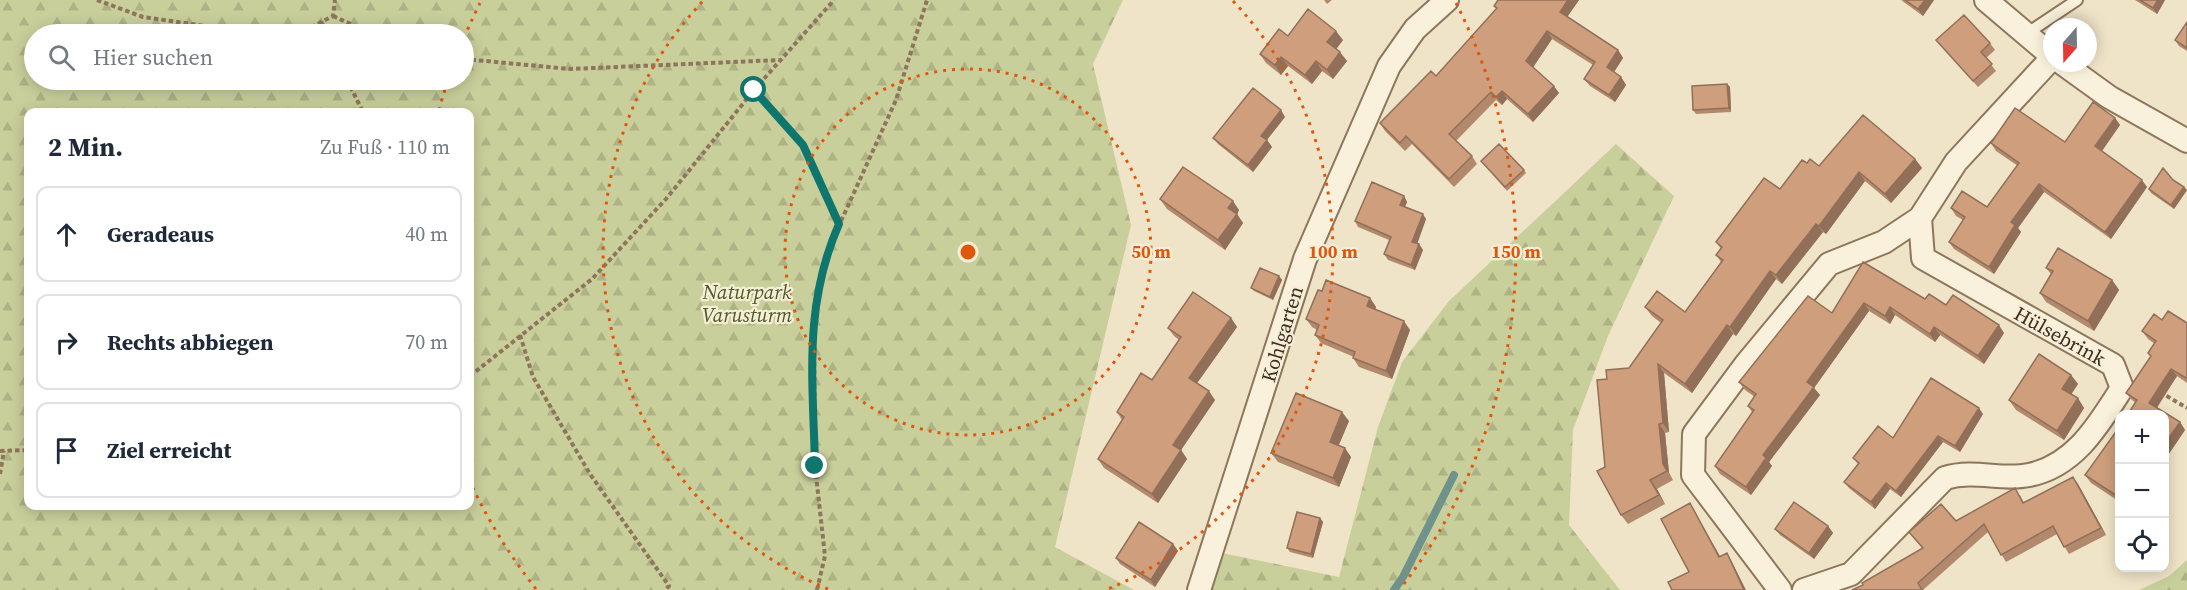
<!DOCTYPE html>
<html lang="de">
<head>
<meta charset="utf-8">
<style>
	body { margin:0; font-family:"Source Serif 4",serif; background:#f2f2f3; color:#1f2937 }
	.controls { position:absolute; right:18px; bottom:18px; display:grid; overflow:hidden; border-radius:12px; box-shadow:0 3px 15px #0003 }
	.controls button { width:54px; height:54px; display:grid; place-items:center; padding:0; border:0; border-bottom:2px solid #e0e1e3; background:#fff; color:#1f2937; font:30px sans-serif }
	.compass { position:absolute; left:2043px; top:18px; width:54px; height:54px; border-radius:50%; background:#fff; box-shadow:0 3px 15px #0003; rotate:200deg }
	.stop { position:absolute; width:18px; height:18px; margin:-14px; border:4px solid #0f766e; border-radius:50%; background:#fff }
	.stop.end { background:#0f766e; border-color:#fff; box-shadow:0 2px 6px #0008 }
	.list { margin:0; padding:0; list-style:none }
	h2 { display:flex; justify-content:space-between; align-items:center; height:78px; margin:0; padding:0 24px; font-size:26px }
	h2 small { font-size:20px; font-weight:400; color:#747a83 }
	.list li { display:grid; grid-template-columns:39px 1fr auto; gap:18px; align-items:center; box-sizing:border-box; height:96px; margin:0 12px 12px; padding:0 12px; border:2px solid #e0e1e3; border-radius:12px }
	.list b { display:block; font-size:22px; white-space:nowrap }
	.list em { font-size:20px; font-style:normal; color:#747a83 }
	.icon { flex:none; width:33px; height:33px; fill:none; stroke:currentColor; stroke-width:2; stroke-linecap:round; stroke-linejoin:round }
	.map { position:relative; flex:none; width:2187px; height:590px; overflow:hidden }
	.search { position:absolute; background:#fff; box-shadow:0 3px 15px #0003; left:24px; top:24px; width:450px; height:66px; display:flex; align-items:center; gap:15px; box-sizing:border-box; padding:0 21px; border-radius:33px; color:#747a83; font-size:22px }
	.panel { position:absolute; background:#fff; box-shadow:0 3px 15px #0003; left:24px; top:108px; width:450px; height:402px; border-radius:12px }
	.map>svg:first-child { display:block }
	.forest { fill:url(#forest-firs); fill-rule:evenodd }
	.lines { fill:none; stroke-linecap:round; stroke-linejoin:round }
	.stream { stroke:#6f938a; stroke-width:8 }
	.lane-casing { stroke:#8d765c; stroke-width:14 }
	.street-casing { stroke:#8d765c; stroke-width:26 }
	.path { stroke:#8d765c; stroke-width:4; stroke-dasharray:4.5 3; stroke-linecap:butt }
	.lane { stroke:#faf1dc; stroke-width:10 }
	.street { stroke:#faf1dc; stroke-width:22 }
	.wall { fill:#b2896c }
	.shaded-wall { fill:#916f58 }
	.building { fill:#cf9f7d; stroke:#916f58; stroke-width:1.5 }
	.route { stroke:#0f766e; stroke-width:8 }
	.ring { fill:none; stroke:#df570d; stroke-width:3; stroke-dasharray:3 6 }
	.labels { text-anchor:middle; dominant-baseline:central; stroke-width:4.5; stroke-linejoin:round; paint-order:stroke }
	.park-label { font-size:20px; font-style:italic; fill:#4d5a26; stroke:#f7eed8 }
	.street-label { font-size:20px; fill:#3d2e20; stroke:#f7eed8 }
	.centre { fill:#df570d; stroke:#f7eed8; stroke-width:3 }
	.ring-label { font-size:18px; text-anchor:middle; font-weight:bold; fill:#df570d; stroke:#f7eed8; stroke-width:4.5; stroke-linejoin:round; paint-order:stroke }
</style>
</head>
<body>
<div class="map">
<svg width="2187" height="590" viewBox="0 0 2187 590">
	<defs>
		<pattern id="forest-firs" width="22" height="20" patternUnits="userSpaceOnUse" patternTransform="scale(1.5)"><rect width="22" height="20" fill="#c9cf9b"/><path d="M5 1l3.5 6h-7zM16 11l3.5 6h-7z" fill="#aeb285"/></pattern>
	</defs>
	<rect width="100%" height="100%" fill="#f0e4c8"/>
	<!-- forest -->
	<path class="forest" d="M0 0H1123L1093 64 1131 225 1055 547 1134 590H0ZM464 34V80H34V34ZM28 112H470V506H28Z
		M1616 144 1674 196 1608 336 1573 430 1569 525 1620 590H1199L1217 552 1339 577 1378 427 1402 362 1449 301Z
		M2187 560V590H2139L2169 576Z"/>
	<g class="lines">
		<!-- stream -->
		<path class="stream" d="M1394 590 1403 577 1454 475"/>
		<defs>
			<path id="lane" d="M2026 34 2077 0"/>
			<path id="street" d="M1986 0 2052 56
				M2062 63 2109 97 2187 141
				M1199 590 1305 259 1389 66 1415 29 1447 0
				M1780 590 1693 475 1694 434 1746 364 1829 264 1884 242 1920 218 1956 162 2052 58
				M1804 590 1851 574 1945 478C1975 469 2001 481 2029 475 2075 466 2099 424 2122 388L2113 365 1923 258 1920 218"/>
		</defs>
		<!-- lane casing -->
		<use href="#lane" class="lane-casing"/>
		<!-- street casing -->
		<use href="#street" class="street-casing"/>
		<!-- path -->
		<path class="path" d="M97 0 143 17 261 34
			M333 16 373 34
			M321 22 327 34
			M298 34 333 16 335 0
			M464 59 570 69 780 60
			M347 80 363 112
			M754 90 803 145 839 224
			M520 335 533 377 590 474 669 586 665 590
			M470 376 592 279 666 199 754 90 834 0
			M2160 392 2187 408
			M0 451 28 450
			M0 474 4 451
			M817 590 825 556 815 466 814 307 827 252 896 100 927 0"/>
		<!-- lane -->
		<use href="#lane" class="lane"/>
		<!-- street -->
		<use href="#street" class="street"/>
	</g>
	<!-- wall -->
	<path class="wall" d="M1324 0H1332L1327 4Z
		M1498 0H1579L1567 17 1618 50 1623 58 1614 72 1621 77 1626 85 1615 102 1590 86 1584 79 1593 65 1552 39 1533 67 1559 93 1533 122 1507 99 1502 105 1496 100 1456 141 1472 156 1477 164 1454 187 1412 144 1405 151 1385 131 1380 123 1436 76 1496 9 1494 6Z
		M1901 0H1934L1923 16Z
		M2135 0H2165L2157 14Z
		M2187 22V51L2179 46 2175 40Z
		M1288 36 1343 40 1336 49 1347 61 1333 79 1322 71 1312 84 1288 66 1281 75 1266 63 1260 54Z
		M1936 40 1990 43 1995 50 1986 58 1996 71 1978 87 1941 46Z
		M1727 84 1730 87 1731 112 1696 114 1693 110Z
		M1285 117 1267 140 1272 147 1253 172 1218 144 1213 138Z
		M2115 118 2120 125 2101 151 2147 187 2111 239 2044 192 2018 228 2021 232 1994 274 1954 249 1949 242 1963 220 1956 216 1951 208 1987 207 2018 166 1996 151 1991 143 2065 142Z
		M1915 159 1922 168 1891 203 1865 181 1826 234 1823 232 1782 284 1776 279 1736 336 1733 334 1692 393 1664 373 1669 432 1665 433 1669 473 1673 480 1657 489 1665 504 1628 524 1621 515 1605 467 1607 379 1629 368 1661 323 1652 316 1645 307 1685 312 1721 262 1716 255 1721 249 1716 242 1780 189 1807 163 1819 166Z
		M1481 161 1524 170 1526 173 1507 191Z
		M2173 180 2184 187 2187 190 2174 209 2151 193 2149 189Z
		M1404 196 1407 202 1405 207 1426 219 1417 244H1419L1423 250 1415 270 1388 260 1384 254 1389 240 1358 227 1355 221Z
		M1160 199 1239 210 1237 214 1243 223 1225 250 1167 209Z
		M1863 262 1925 299 1946 305 2004 333 1984 364 1940 335 1935 342 1895 315 1890 324 1869 311 1814 388 1820 395 1769 462 1772 466 1751 495 1720 474 1715 466 1752 412 1748 406 1755 397 1745 390 1739 382 1832 313Z
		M2046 268 2112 280 2119 290 2094 331 2046 302 2040 293 2051 274Z
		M1279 276 1282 280 1273 300 1254 291 1251 288Z
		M1322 291 1370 298 1376 307 1375 310 1410 330 1392 379 1359 367 1353 358 1354 357 1321 343 1315 335 1317 330 1312 327 1306 319Z
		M1231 318 1237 327 1197 383 1215 400 1181 450 1187 459 1158 503 1104 468 1098 459 1122 420 1117 412 1152 380 1179 340 1174 336 1168 328Z
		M2162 320 2187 323V383L2177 376 2157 408 2180 422 2185 430 2164 461V414L2136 403 2132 400 2126 393 2151 357 2148 353 2155 344 2148 339 2142 331Z
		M2071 375 2078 384 2071 394 2084 408 2064 440 2016 410 2009 400Z
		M1983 414 1960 452 1943 442 1901 497 1890 489 1875 509 1849 488 1844 482 1858 464 1853 458 1893 438Z
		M1349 421 1339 445 1351 457 1339 487 1278 462 1271 453Z
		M2120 426V502L2091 483 2085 475Z
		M2078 484 2106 535 2069 554 2057 534 2006 562 1988 532 1923 590 1863 585 1922 548 1909 532 1956 521 2020 495 2024 503Z
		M1320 518 1323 522 1313 558 1290 552 1287 548Z
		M1828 526 1833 533 1814 559 1780 535 1775 529Z
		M1173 544 1178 551 1155 587 1120 564 1116 558Z"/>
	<!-- shaded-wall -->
	<path class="shaded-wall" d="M1568 0H1579L1565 20 1560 12Z
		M1925 0H1934L1923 16 1918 9Z
		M2158 0H2165L2157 14 2153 8Z
		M1336 31 1343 40 1334 52 1327 42Z
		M1547 31 1552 39 1532 69 1526 61Z
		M1618 50 1623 58 1612 75 1607 67Z
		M1340 52 1347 61 1333 79 1327 70Z
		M1281 57 1288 66 1281 75 1275 65Z
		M1316 61 1322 71 1312 84 1305 75Z
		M1621 77 1626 85 1615 102 1609 95Z
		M1727 84 1730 87 1731 112 1729 108Z
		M1554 86 1559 93 1533 122 1528 114Z
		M1502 91 1507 99 1502 105 1496 97Z
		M1281 110 1285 117 1265 142 1261 136Z
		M2115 118 2120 125 2100 154 2095 146Z
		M1267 140 1272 147 1253 172 1248 165Z
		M1915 159 1922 168 1891 203 1885 194Z
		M1859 172 1865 181 1826 234 1819 226Z
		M2142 180 2147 187 2111 239 2105 232Z
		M2039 184 2044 192 2018 228 2021 232 1994 274 1989 267 2011 222Z
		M2184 187 2187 190 2174 209 2171 205Z
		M1404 196 1407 202 1403 211 1400 205Z
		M1233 201 1239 210 1237 214 1243 223 1225 250 1218 240 1228 208Z
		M1423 214 1426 219 1416 247 1412 242Z
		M1816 224 1823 232 1782 284 1776 275Z
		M1419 244 1423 250 1415 270 1411 265Z
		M1770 271 1776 279 1736 336 1730 327Z
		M1279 276 1282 280 1273 300 1270 297Z
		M2112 280 2119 290 2094 331 2088 321Z
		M1370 298 1376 307 1373 315 1367 306Z
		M1864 303 1869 311 1814 388 1820 395 1769 462 1772 466 1751 495 1746 487 1763 455 1807 382Z
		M1890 307 1895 315 1890 324 1885 316Z
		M1231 318 1237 327 1195 386 1189 378Z
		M1404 321 1410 330 1392 379 1386 371Z
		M1727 325 1733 334 1692 393 1685 384Z
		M1999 325 2004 333 1984 364 1978 356Z
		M1934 327 1940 335 1935 342 1930 334Z
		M1658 364 1664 373 1669 432 1663 423Z
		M2171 369 2177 376 2155 410 2149 403Z
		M2071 375 2078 384 2069 398 2062 389Z
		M1209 391 1215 400 1181 450 1187 459 1158 503 1152 494 1173 445Z
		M2078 398 2084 408 2064 440 2057 431Z
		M1979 408 1983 414 1960 452 1955 446Z
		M1342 412 1349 421 1336 451 1330 442Z
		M2180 422 2185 430 2164 461V445Z
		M1659 424 1665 433 1669 473 1673 480 1663 464Z
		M1938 436 1943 442 1901 497 1896 491Z
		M1345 448 1351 457 1339 487 1333 478Z
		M2073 477 2078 484 2106 535 2101 528Z
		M1650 480 1657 489 1665 504 1659 495Z
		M1886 483 1890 489 1875 509 1871 502Z
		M1690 503 1695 512 1725 565 1719 557Z
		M1320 518 1323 522 1313 558 1311 554Z
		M1828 526 1833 533 1814 559 1809 553Z
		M1173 544 1178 551 1155 587 1151 580Z
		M1727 553 1732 562 1746 590H1744Z"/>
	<!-- building -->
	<path class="building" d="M1498 0H1568L1560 12 1618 50 1607 67 1621 77 1609 95 1584 79 1595 62 1547 31 1526 61 1554 86 1528 114 1502 91 1496 97 1491 92 1449 134 1472 156 1449 179 1406 136 1400 143 1380 123 1431 71 1436 76 1497 8 1494 6Z
		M1905 0H1925L1918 9Z
		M2140 0H2158L2153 8Z
		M1308 9 1336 31 1327 42 1340 52 1327 70 1316 61 1305 75 1281 57 1275 65 1260 54 1279 29 1288 36Z
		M1964 15 1990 43 1981 52 1992 64 1973 81 1936 40Z
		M2187 22V48L2175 40Z
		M1727 84 1729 108 1693 110 1692 86Z
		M1253 88 1281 110 1261 136 1267 140 1248 165 1213 138Z
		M2093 102 2115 118 2095 146 2142 180 2105 232 2039 184 2011 222 2015 225 1989 267 1949 242 1965 217 1951 208 1962 191 1987 207 2019 163 1991 143 2015 108 2065 142Z
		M1863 115 1915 159 1885 194 1859 172 1819 226 1816 224 1776 275 1770 271 1730 327 1727 325 1685 384 1658 364 1663 423 1659 424 1663 464 1667 471 1650 480 1659 495 1621 515 1597 471 1605 467 1597 380 1607 379 1606 370 1629 368 1663 320 1645 307 1657 291 1685 312 1723 260 1716 255 1722 247 1716 242 1764 178 1780 189 1802 160 1807 163 1810 159 1819 166Z
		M1499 144 1524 170 1505 187 1481 161Z
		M1183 167 1233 201 1228 208 1237 214 1218 240 1160 199Z
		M2163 168 2173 180 2184 187 2171 205 2149 189Z
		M1372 182 1404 196 1400 205 1423 214 1412 242 1419 244 1411 265 1384 254 1391 237 1355 221Z
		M2058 248 2112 280 2088 321 2040 293 2053 271 2046 268Z
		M1863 262 1925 299 1929 294 1946 305 1953 295 1999 325 1978 356 1934 327 1930 334 1890 307 1885 316 1864 303 1807 382 1814 387 1763 455 1766 458 1746 487 1715 466 1754 410 1748 406 1756 394 1739 382 1808 296 1832 313Z
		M1260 268 1279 276 1270 297 1251 288Z
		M1326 280 1370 298 1367 306 1404 321 1386 371 1353 358 1355 352 1315 335 1319 325 1306 319 1318 290 1322 291Z
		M1193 292 1231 318 1189 378 1209 391 1173 445 1181 450 1152 494 1098 459 1124 417 1117 412 1141 373 1152 380 1181 337 1168 328Z
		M2168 311 2187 323V377L2186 378 2171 369 2149 403 2180 422 2164 445V414H2128L2137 400 2126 393 2151 356 2148 353 2156 341 2142 331 2154 314 2162 320Z
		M2039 354 2071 375 2062 389 2078 398 2057 431 2009 400Z
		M1931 378 1979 408 1955 446 1938 436 1896 491 1886 483 1871 502 1844 482 1859 463 1853 458 1878 426 1893 438Z
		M1296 393 1342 412 1330 442 1345 448 1333 478 1271 453Z
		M2120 426V498L2085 475Z
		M2073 477 2101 528 2064 547 2053 526 2001 555 1984 524 1918 583 1922 590H1852L1863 585 1862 583 1923 548 1909 532 1941 504 1956 521 2015 488 2023 503Z
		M1794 502 1828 526 1809 553 1775 529Z
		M1690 503 1719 557 1727 553 1744 590H1672L1668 582 1689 572 1661 519Z
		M1297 512 1320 518 1311 554 1287 548Z
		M1139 522 1173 544 1151 580 1116 558Z"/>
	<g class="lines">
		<!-- route -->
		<path class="route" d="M754 90 803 145 839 224C803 306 813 380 815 466"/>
	</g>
	<!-- distance rings -->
	<g class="ring">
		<circle cx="968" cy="252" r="183"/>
		<path d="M828 589A365 365 0 0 1 703 1M1233 1A365 365 0 0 1 1108 589"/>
		<path d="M536 589A548 548 0 0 1 471 484M439 110A548 548 0 0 1 447 83M464 38A548 548 0 0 1 480 3M1456 3A548 548 0 0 1 1400 589"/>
	</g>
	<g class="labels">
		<!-- park labels -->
		<g class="park-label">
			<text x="747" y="292">Naturpark<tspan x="747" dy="23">Varusturm</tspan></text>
		</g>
		<!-- street labels -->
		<g class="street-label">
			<text transform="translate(1282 334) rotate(-73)">Kohlgarten</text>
			<text transform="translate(2060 336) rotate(29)">Hülsebrink</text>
		</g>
	</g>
	<circle cx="968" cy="252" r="9" class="centre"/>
	<g class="ring-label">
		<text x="1151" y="258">50 m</text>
		<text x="1333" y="258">100 m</text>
		<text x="1516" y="258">150 m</text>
	</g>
</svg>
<div class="controls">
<button>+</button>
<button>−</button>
<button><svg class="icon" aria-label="locate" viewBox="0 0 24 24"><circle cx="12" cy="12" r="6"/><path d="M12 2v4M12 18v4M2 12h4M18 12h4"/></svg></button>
</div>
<svg class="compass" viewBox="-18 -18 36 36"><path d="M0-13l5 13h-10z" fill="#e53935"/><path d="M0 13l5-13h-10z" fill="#747a83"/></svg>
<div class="stop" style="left:754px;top:90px"></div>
<div class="stop end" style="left:815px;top:466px"></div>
<div class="search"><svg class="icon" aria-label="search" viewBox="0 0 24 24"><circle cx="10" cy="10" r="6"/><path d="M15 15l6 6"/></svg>Hier suchen</div>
<section class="panel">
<h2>2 Min.<small>Zu Fuß · 110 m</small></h2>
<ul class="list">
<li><svg class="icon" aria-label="ahead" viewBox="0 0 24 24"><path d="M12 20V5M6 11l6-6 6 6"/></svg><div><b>Geradeaus</b></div><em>40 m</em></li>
<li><svg class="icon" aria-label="right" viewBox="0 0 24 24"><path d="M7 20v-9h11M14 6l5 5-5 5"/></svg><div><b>Rechts abbiegen</b></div><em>70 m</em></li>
<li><svg class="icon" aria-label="arrive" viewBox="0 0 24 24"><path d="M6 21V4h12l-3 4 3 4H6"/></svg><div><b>Ziel erreicht</b></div></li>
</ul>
</section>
</div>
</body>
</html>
